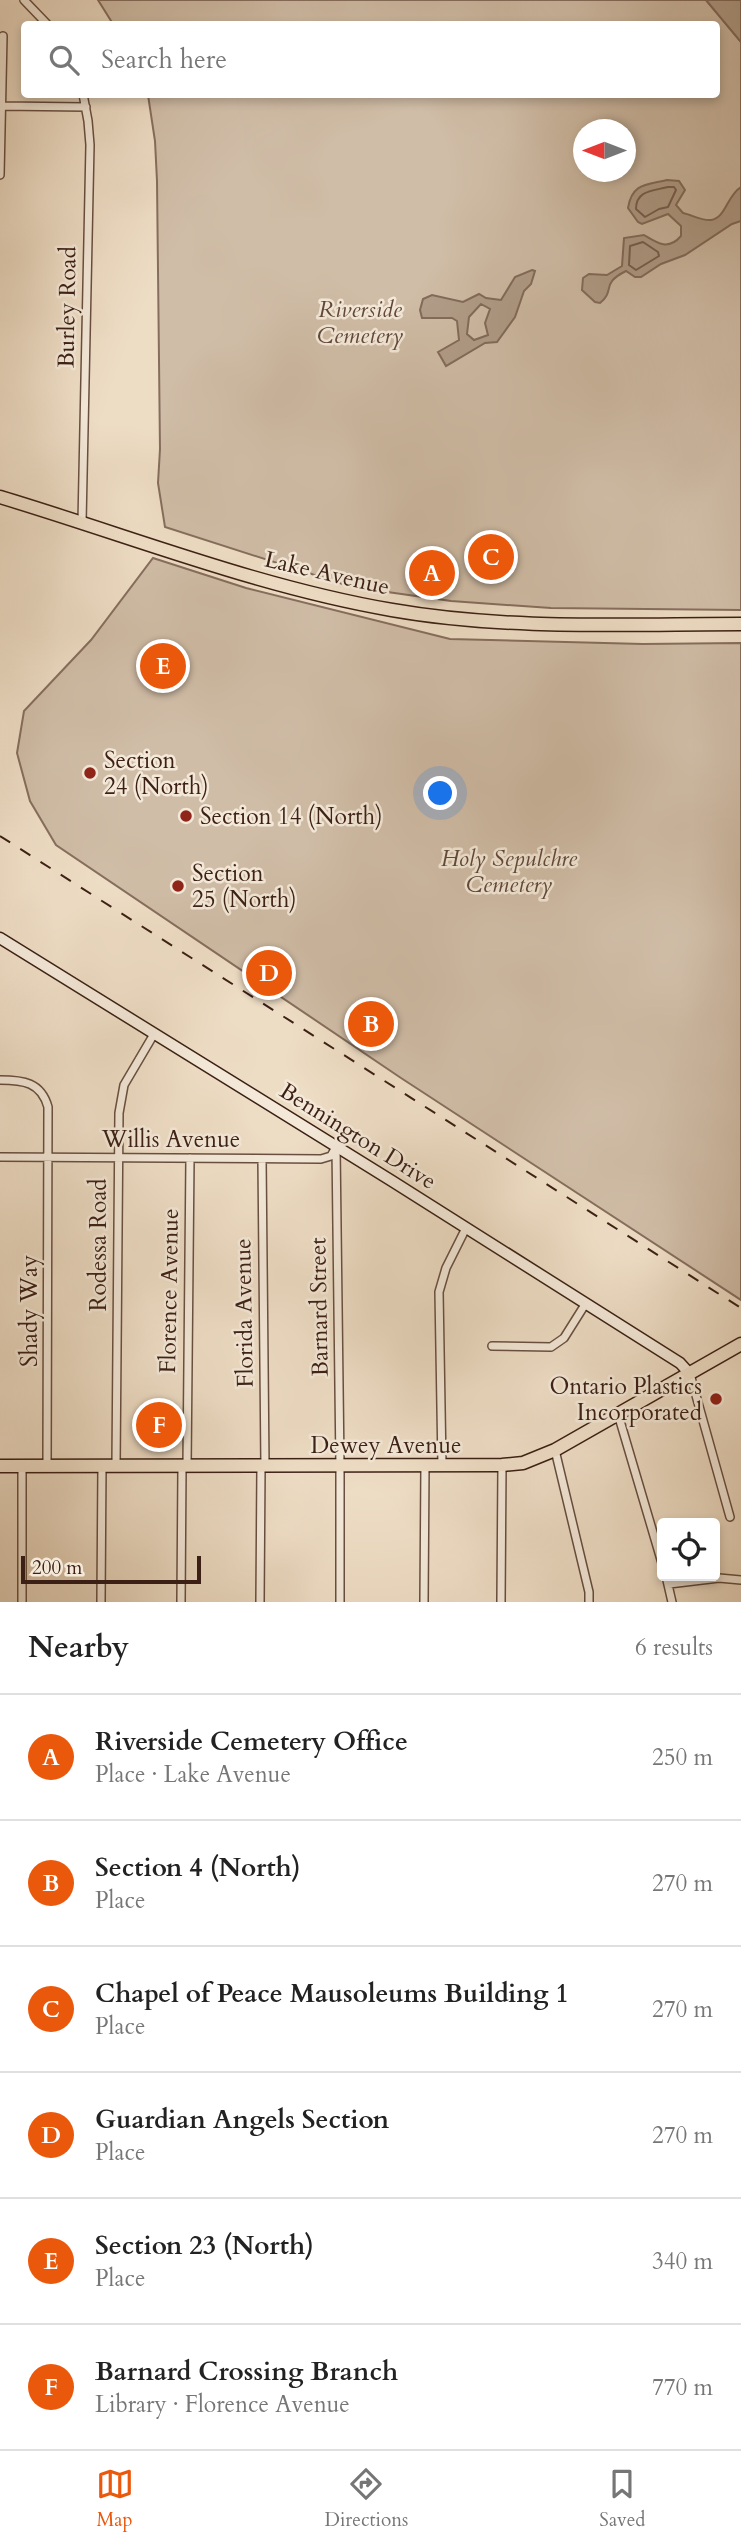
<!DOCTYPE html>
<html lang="en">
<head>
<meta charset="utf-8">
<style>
	body { margin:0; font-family:Cardo,serif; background:#f2f2f2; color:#222 }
	.controls { position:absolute; right:21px; bottom:21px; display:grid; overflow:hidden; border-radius:7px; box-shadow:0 4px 10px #0003 }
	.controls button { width:63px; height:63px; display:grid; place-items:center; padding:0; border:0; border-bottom:2px solid #e0e0e0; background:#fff; color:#222; font:35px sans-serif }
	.compass { position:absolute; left:573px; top:119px; width:63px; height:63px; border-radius:50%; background:#fff; box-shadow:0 4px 10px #0003; rotate:270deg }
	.scale { position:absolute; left:21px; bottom:18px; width:180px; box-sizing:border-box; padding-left:7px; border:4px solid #3c2015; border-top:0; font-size:19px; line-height:24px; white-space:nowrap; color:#3c2015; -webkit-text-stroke:5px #f4e9d9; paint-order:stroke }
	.you { position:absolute; left:441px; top:794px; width:24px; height:24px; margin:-18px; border:5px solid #fff; border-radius:50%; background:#1a73e8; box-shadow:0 0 0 10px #1a73e833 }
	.badge { display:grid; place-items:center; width:46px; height:46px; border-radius:50%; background:#ea580c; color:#fff; font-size:23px; font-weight:700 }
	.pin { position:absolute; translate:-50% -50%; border:4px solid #fff; box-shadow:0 2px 7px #0006 }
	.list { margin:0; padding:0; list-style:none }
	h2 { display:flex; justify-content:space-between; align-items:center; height:91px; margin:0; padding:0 28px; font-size:30px }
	h2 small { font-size:23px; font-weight:400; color:#767676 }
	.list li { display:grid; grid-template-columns:46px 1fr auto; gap:21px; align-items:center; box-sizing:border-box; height:126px; padding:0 28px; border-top:2px solid #e0e0e0 }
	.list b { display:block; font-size:26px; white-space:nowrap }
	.list p { margin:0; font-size:23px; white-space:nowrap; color:#767676 }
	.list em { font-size:23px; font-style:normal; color:#767676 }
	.icon { flex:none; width:38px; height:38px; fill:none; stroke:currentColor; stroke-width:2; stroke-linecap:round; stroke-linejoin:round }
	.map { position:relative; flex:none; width:741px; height:1602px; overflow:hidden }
	.search { position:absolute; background:#fff; box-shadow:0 4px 10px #0003; left:21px; right:21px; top:21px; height:77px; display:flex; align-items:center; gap:18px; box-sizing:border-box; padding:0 24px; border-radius:7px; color:#767676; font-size:26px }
	.sheet { height:847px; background:#fff }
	nav { display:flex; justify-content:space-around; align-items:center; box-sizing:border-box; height:98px; border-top:2px solid #e0e0e0; background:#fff; font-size:19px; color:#767676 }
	nav a { display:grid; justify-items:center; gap:4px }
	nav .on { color:#ea580c }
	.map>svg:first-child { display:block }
	.green { fill:#d0bda7; stroke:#866e5e; stroke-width:2; fill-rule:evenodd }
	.water { fill:#b19d89; stroke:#826b5b; stroke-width:2; fill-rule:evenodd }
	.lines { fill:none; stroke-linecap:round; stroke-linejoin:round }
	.shore { stroke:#765e4f; stroke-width:2 }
	.street-casing { stroke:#684f41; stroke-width:10 }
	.secondary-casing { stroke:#3c2015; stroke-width:13 }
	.primary-casing { stroke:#3c2015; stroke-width:15 }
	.street { stroke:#f4e9d9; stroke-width:7 }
	.secondary { stroke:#f4e9d9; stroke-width:10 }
	.primary { stroke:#eeddc5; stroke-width:12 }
	.rail { stroke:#3c2015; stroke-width:2; stroke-dasharray:12 12; stroke-linecap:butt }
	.poi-dot { fill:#8f2418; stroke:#f4e9d9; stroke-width:2.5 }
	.labels { text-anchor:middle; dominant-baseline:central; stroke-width:5; stroke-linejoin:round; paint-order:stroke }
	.street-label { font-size:23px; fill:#3c2015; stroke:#f4e9d9 }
	.park-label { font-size:23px; font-style:italic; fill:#61473a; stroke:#f4e9d9 }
	.poi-label { font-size:23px; fill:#3c2015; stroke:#f4e9d9; text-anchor:start }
</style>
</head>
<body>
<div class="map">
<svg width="741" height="1602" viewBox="0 0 741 1602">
	<rect width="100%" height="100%" fill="#eeddc5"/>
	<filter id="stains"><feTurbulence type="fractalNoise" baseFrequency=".00286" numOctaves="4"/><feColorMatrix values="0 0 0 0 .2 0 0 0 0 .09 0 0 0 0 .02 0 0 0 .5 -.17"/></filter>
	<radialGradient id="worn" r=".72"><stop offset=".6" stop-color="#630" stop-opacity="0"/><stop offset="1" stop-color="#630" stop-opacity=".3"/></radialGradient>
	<!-- green -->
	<path class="green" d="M98 0H706L741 42V610L551 608 451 601 352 587 165 527 158 483 160 449 157 181 155 141 148 95 716 94V24H113ZM584 130H626V172H584Z
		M153 558 246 588 450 639 643 644 741 643V1300L401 1078 56 845 30 801 17 753 24 711 91 640Z"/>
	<!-- water -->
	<path class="water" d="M706 0H741V42Z
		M667 180 679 181 685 190 676 205 683 213C692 215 702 221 711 220 726 218 727 195 741 187V221L732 224 685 255 661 264 641 277H635L626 271C600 284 616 290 600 303L595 302 582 290 583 278 589 274 607 275 622 266 624 238 644 235C657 243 668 251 681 236V226L668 214 642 224 638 222 628 208C632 183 646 185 667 180Z
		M532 270 535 271 531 284 524 291 515 317 497 342 485 343 446 366 438 352 459 340 457 321 452 318H422L420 310 423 299 432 295 463 302 479 294 486 298 501 300 515 277ZM481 304 490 309 485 323 488 335 474 340 467 334 469 317Z"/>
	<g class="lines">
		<!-- shore -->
		<path class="shore" d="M668 187H674L676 190 668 207 659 209 645 217 636 209C636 190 653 191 668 187Z
			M643 242 658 252 659 256 636 270 629 265 630 246Z"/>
		<defs>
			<path id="street" d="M24 0 47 24
				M0 106 86 107
				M0 175 3 36
				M82 522 90 145 88 121 83 94
				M0 1080C23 1080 41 1082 48 1107L47 1465
				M336 1147 340 1466V1602
				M0 1157 321 1159 331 1156 336 1147
				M262 1159 265 1466
				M492 1346 551 1347 564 1338 586 1303
				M690 1374 730 1517
				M618 1414 662 1563
				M555 1450 589 1592V1602
				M116 1465 119 1113 124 1085 154 1034
				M442 1465 439 1292 446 1268 466 1228
				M187 1467 190 1158
				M666 1576 672 1602
				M669 1584 719 1578 741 1580
				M22 1602V1466
				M101 1602 102 1465
				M181 1602 182 1467
				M260 1602 261 1466
				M424 1602 425 1465
				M501 1602 502 1465"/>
			<path id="secondary" d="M0 938 392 1181 680 1363 690 1374"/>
			<path id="primary" d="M0 497C130 536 258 587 392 610 506 630 625 624 741 624
				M0 1466 502 1465 523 1463 555 1450 741 1344"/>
		</defs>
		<!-- street casing -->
		<use href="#street" class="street-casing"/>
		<!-- secondary casing -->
		<use href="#secondary" class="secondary-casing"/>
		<!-- primary casing -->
		<use href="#primary" class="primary-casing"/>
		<!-- street -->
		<use href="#street" class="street"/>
		<!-- secondary -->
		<use href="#secondary" class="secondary"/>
		<!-- primary -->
		<use href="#primary" class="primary"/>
		<!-- rail -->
		<path class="rail" d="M0 836 741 1308"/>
	</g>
	<!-- markers -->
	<g class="poi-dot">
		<circle cx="90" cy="773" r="7"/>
		<circle cx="186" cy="816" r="7"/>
		<circle cx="178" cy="886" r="7"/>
		<circle cx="716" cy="1399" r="7"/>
	</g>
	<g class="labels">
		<!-- street labels -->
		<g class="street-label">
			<text transform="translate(67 307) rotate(-89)">Burley Road</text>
			<text transform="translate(327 573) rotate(13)">Lake Avenue</text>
			<text transform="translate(358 1136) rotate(32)">Bennington Drive</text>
			<text x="171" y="1139">Willis Avenue</text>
			<text transform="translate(98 1245) rotate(-90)">Rodessa Road</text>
			<text transform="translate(169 1291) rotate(-89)">Florence Avenue</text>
			<text transform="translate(319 1307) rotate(-91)">Barnard Street</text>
			<text transform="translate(29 1311) rotate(-90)">Shady Way</text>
			<text transform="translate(244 1313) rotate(-91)">Florida Avenue</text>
			<text x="386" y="1445">Dewey Avenue</text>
		</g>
		<!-- park labels -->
		<g class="park-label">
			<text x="360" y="309">Riverside<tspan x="360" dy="26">Cemetery</tspan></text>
			<text x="509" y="858">Holy Sepulchre<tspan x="509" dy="26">Cemetery</tspan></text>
		</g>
		<!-- poi labels -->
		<g class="poi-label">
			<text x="104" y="760">Section<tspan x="104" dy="26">24 (North)</tspan></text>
			<text x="200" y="816">Section 14 (North)</text>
			<text x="192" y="873">Section<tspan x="192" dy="26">25 (North)</tspan></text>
			<text x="702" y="1386" text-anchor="end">Ontario Plastics<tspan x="702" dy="26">Incorporated</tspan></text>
		</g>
	</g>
	<rect width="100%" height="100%" filter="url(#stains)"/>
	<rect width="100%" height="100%" fill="url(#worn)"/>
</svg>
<div class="controls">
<button><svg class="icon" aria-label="locate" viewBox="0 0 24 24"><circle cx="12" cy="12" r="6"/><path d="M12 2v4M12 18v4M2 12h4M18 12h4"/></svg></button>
</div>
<svg class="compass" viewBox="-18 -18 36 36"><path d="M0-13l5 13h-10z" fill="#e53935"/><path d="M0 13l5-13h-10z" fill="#767676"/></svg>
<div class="scale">200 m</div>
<div class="you"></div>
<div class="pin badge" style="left:432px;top:573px">A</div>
<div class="pin badge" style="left:371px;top:1024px">B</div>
<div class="pin badge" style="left:491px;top:557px">C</div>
<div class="pin badge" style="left:269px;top:973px">D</div>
<div class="pin badge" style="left:163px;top:666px">E</div>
<div class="pin badge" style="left:159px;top:1425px">F</div>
<div class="search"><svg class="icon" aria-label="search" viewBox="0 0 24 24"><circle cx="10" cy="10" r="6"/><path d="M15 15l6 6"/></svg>Search here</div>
</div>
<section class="sheet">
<h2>Nearby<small>6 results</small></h2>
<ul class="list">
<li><span class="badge">A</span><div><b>Riverside Cemetery Office</b><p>Place · Lake Avenue</p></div><em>250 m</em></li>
<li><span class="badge">B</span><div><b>Section 4 (North)</b><p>Place</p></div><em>270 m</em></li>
<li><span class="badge">C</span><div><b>Chapel of Peace Mausoleums Building 1</b><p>Place</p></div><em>270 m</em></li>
<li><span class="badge">D</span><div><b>Guardian Angels Section</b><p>Place</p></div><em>270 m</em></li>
<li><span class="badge">E</span><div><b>Section 23 (North)</b><p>Place</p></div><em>340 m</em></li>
<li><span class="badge">F</span><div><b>Barnard Crossing Branch</b><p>Library · Florence Avenue</p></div><em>770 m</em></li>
</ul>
</section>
<nav>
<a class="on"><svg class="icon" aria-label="map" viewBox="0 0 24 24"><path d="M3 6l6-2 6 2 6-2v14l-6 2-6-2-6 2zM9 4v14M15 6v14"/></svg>Map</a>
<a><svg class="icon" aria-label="directions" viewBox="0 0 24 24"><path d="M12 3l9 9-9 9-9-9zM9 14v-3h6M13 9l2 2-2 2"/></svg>Directions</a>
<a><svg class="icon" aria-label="saved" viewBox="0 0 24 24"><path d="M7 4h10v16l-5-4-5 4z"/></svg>Saved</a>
</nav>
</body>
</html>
